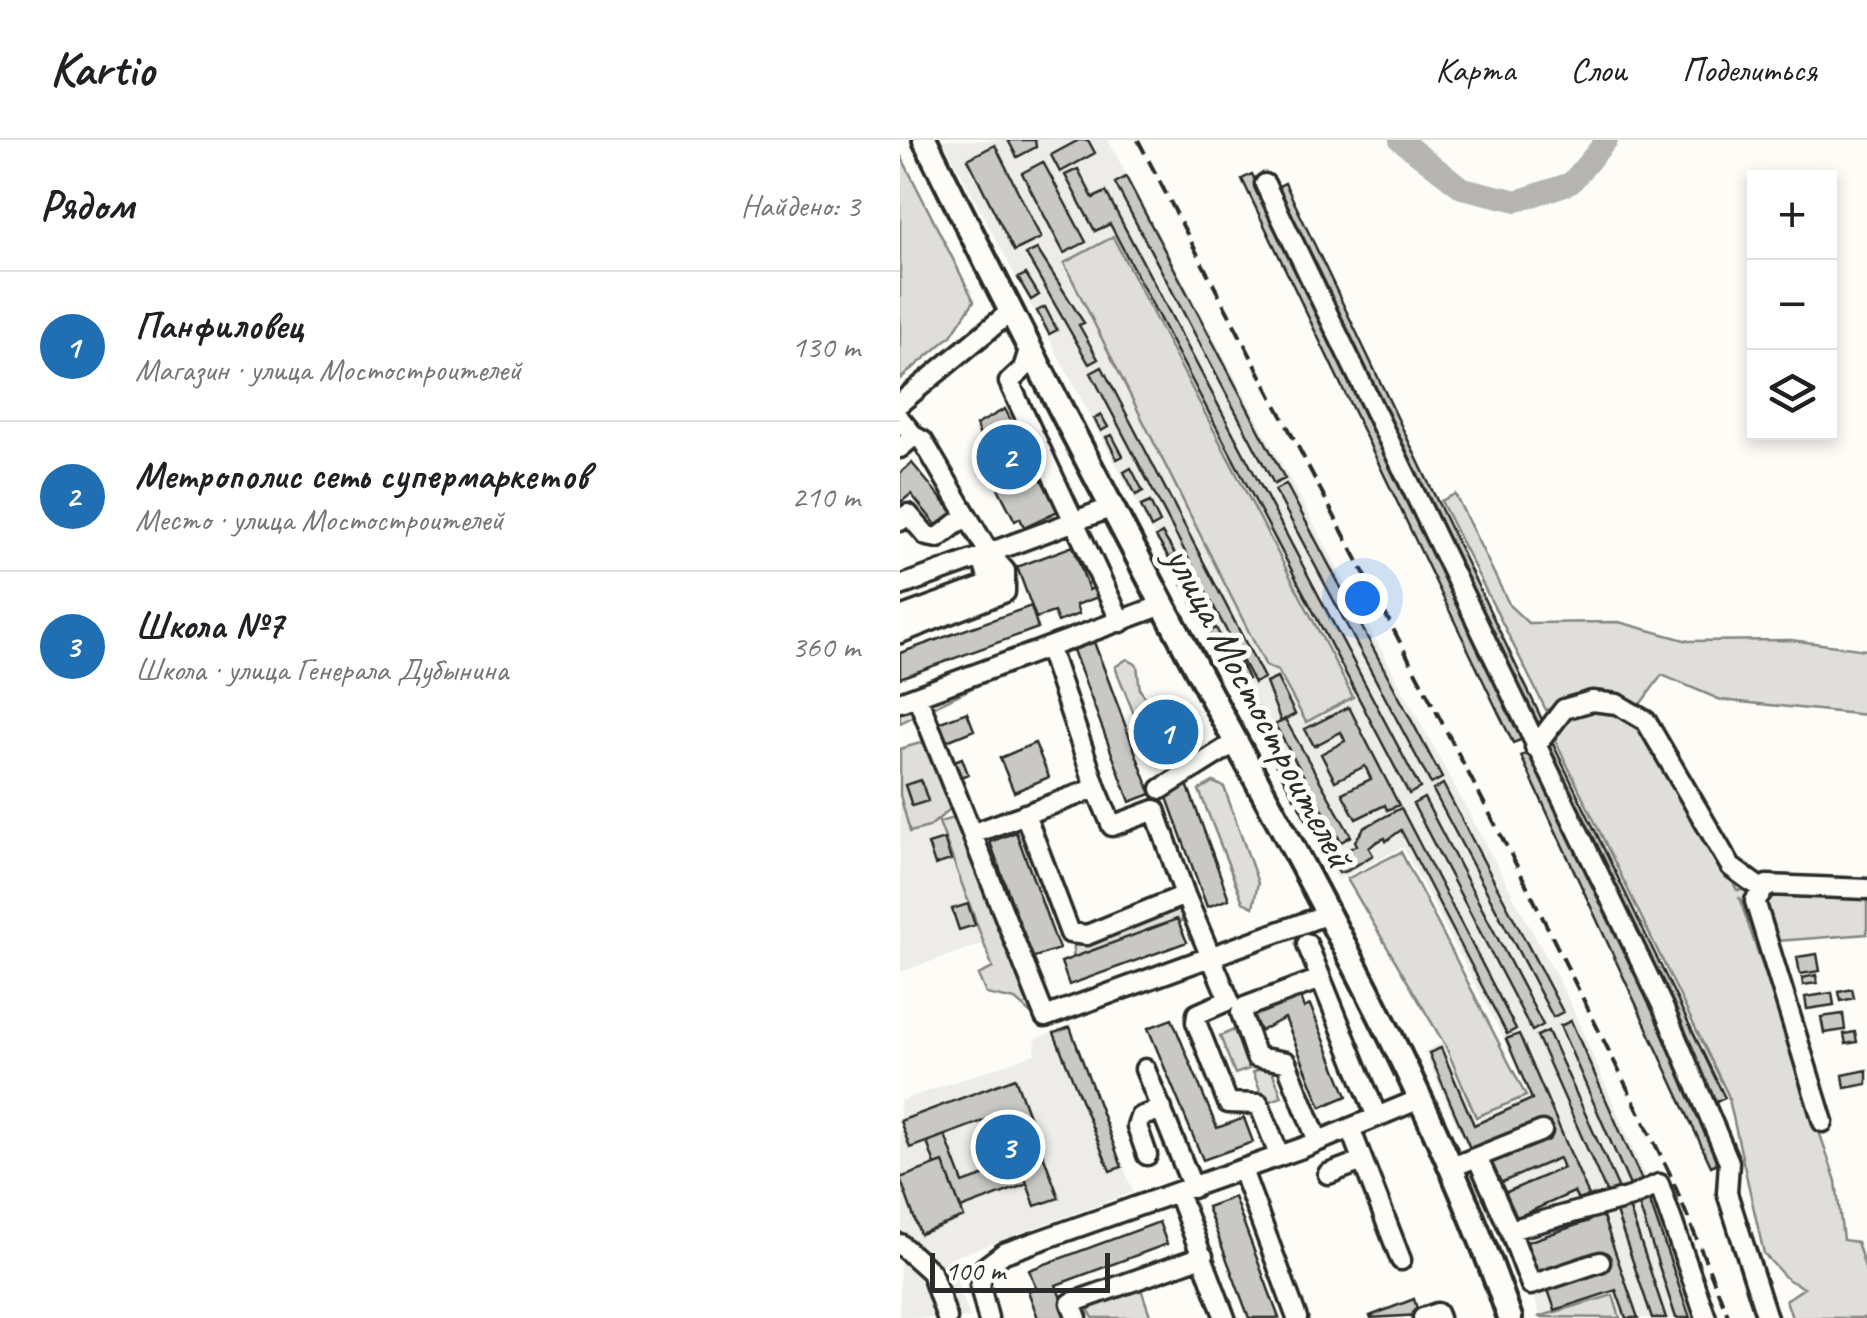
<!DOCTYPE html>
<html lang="ru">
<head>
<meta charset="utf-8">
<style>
	body { margin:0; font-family:Caveat,sans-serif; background:#f2f2f2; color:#202124 }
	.controls { position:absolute; right:30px; top:30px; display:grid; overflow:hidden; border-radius:0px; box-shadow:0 5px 15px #0003 }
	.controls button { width:90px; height:90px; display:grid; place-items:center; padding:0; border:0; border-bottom:2px solid #e0e0e0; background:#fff; color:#202124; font:50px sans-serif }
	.scale { position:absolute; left:30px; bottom:25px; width:180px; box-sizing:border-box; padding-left:10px; border:5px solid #2b2b2b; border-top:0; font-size:28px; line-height:35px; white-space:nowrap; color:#2b2b2b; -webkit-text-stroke:8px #fdfcf7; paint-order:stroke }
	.you { position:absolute; left:462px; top:458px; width:35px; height:35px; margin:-25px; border:8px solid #fff; border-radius:50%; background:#1a73e8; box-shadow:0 0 0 15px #1a73e833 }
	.badge { display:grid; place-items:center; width:65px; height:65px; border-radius:50%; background:#1f6fb2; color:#fff; font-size:32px; font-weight:700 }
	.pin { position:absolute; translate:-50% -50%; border:5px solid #fff; box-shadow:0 2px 10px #0006 }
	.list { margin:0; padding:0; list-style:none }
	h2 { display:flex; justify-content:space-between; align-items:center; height:130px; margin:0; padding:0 40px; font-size:42px }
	h2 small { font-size:32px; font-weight:400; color:#757577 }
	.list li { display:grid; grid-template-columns:65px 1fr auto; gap:30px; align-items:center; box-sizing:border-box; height:150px; padding:0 40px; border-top:2px solid #e0e0e0 }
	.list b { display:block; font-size:38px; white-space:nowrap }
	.list p { margin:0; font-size:32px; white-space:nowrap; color:#757577 }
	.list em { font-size:32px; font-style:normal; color:#757577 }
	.icon { flex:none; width:55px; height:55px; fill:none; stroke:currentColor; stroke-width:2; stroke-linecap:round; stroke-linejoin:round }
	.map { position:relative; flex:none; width:967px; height:1178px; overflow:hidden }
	header { display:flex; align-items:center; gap:60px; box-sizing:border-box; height:140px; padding:0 50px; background:#fff; border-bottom:2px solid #e0e0e0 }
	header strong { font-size:48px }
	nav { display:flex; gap:55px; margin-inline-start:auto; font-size:35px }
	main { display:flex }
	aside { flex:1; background:#fff }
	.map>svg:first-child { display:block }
	.built { fill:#edece8 }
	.green { fill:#dfdeda; stroke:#858482; stroke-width:2.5 }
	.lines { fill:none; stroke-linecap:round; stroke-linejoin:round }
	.river { stroke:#b5b4b1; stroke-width:22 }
	.building { fill:#c9c8c4; stroke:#2b2b2b; stroke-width:2.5 }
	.minor-casing { stroke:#2b2b2b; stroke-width:25 }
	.major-casing { stroke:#2b2b2b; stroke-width:30 }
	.minor { stroke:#fdfcf7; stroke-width:18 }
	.major { stroke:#fdfcf7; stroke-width:22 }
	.rail { stroke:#2b2b2b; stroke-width:4; stroke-dasharray:15 8; stroke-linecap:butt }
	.labels { text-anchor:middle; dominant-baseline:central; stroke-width:10; stroke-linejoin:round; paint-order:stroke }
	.street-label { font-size:42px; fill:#2b2b2b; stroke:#fdfcf7 }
</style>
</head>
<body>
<header>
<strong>Kartio</strong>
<nav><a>Карта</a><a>Слои</a><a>Поделиться</a></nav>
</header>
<main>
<aside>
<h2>Рядом<small>Найдено: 3</small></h2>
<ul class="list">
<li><span class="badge">1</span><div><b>Панфиловец</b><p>Магазин · улица Мостостроителей</p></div><em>130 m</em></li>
<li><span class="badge">2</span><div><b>Метрополис cеть супермаркетов</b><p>Место · улица Мостостроителей</p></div><em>210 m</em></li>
<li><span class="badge">3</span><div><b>Школа №7</b><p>Школа · улица Генерала Дубынина</p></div><em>360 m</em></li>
</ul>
</aside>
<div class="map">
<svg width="967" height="1178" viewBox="0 0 967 1178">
	<rect width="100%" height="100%" fill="#fdfcf7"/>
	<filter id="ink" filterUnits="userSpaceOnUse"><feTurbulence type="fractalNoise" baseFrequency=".01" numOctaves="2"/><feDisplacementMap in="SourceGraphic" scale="20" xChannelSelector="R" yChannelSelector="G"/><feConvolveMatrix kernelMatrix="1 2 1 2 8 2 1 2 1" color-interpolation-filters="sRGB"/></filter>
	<g filter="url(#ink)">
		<!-- built -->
		<path class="built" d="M43 0H208L668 858 751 1051 793 1178H722L713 1153 641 1175 524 911 541 903 576 980 629 957 603 897 503 707 438 740Z
			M11 609 85 803 0 832V613Z
			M170 887 233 1052 49 1119 70 1178H0V961L135 914 136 898Z"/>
		<!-- green -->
		<path class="green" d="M0 14 74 161 51 196 0 239Z
			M213 97 453 557 406 582 378 531 366 526 164 123Z
			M555 354 610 466 628 483 719 482 788 501 891 500 967 510V575L821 560 762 535 738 567 837 750 967 752V794L864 802 839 757 936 1041 943 1100 957 1102 967 1134V1178H892L886 1160 904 1148 887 1139 864 1114 828 955 654 598 670 566 696 554 646 570 541 361Z
			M138 501 136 517 0 583V553Z
			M227 519 237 525 240 550 263 581 242 594 215 527Z
			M27 601 56 664 29 687 10 692 0 655V609Z
			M313 642 324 647 358 743 353 767 343 762 299 650Z
			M61 676 143 876 136 878 115 860 86 854 78 835 93 828 39 682Z
			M501 712 626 956 576 977 545 905 447 739Z
			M279 766 287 779 173 818 174 806Z
			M334 890 349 929 335 934 320 896Z
			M370 925 382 957 365 963 353 932Z
			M240 1146 251 1178H193L180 1153Z
			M713 1155 720 1178 638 1177Z"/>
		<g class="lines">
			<!-- river -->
			<path class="river" d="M500 0 562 48 617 61 671 43 707 0"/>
		</g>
		<!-- building -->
		<path class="building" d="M108 0H135L136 7 117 17Z
			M179 0H188L195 13 160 32 151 15Z
			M95 5 141 98 114 111 68 19Z
			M143 22 186 102 164 113 122 33Z
			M178 29 193 58 206 52 520 648 509 654 210 84 195 91 165 35Z
			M352 34 623 599 613 603 342 39Z
			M226 37 385 339 374 344 215 43Z
			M385 43 645 586 632 592 373 49Z
			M137 109 184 183 179 185 198 219 189 224 126 114Z
			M126 134 139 155 131 160 118 138Z
			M145 167 157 190 149 194 137 171Z
			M202 227 364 538 354 543 191 233Z
			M105 269 158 371 124 387 120 378 115 381 99 350 76 285Z
			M201 275 208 287 201 291 194 279Z
			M212 295 223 316 217 319 206 297Z
			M12 323 54 374 38 387 11 354 0 363V333Z
			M231 328 243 351 236 355 224 332Z
			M386 344 542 638 531 644 375 350Z
			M250 362 260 383 251 388 241 366Z
			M262 393 275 414 269 418 256 397Z
			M173 406 189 450 195 447 198 457 176 465 179 474 158 482 154 472 136 478 117 427Z
			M281 424 292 445 285 449 274 427Z
			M298 457 308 477 301 481 291 461Z
			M131 466 138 488 0 538V513Z
			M316 488 327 509 319 513 309 492Z
			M194 502 251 654 230 662 173 510Z
			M337 517 343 528 335 532 329 520Z
			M343 528 348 539 340 543 335 532Z
			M377 538 395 574 381 582 366 543Z
			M353 561 362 577 354 581 345 565Z
			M449 567 499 665 487 670 485 665 456 679 442 653 471 639 465 626 435 641 421 614 445 601 441 592 414 606 405 589Z
			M67 572 74 590 42 603 35 584Z
			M385 579 451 696 441 702 375 585Z
			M267 586 280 618 259 626 246 594Z
			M372 600 383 621 376 625 365 604Z
			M135 603 149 637 114 652 100 618Z
			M653 604 825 958 814 963 642 609Z
			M632 611 791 948 822 1021 811 1026 621 616Z
			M62 618 68 634 58 638 52 622Z
			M391 631 403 654 394 658 382 636Z
			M21 640 28 661 12 666 5 645Z
			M287 644 329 759 307 767 265 652Z
			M543 644 663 872 653 877 533 650Z
			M524 658 643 885 632 891 513 664Z
			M407 662 421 687 413 692 399 666Z
			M501 668 616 889 607 894 501 690 486 701 485 698 476 702 469 708 473 715 447 731 439 733 431 718 457 705 455 701 464 688Z
			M116 692 159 809 132 818 90 702Z
			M424 695 431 706 423 710 417 699Z
			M44 699 51 720 35 725 28 704Z
			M68 764 75 785 59 790 52 769Z
			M277 779 287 802 169 845 161 822Z
			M917 814 920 831 900 834 897 817Z
			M916 835 917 843 903 845 902 838Z
			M952 849 954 858 941 861 939 852Z
			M398 851 404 868 410 865 447 956 421 967 385 878 360 891 351 870Z
			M932 853 934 865 907 869 905 857Z
			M943 874 945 890 924 893 921 877Z
			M272 879 317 988 344 978 353 1002 303 1020 248 888Z
			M671 881 743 1043 731 1048 660 886Z
			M170 887 222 1027 210 1031 154 893Z
			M648 891 720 1051 708 1056 637 896Z
			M955 892 957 902 946 904 944 894Z
			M619 894 689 1056 678 1060 674 1052 613 1079 602 1054 663 1028 659 1018 595 1045 585 1022 572 1013 529 913 541 908 574 985 632 959 606 899Z
			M967 930V944L945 948 943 935Z
			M115 938 159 1058 135 1066 102 974 10 1008 0 981Z
			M115 938 159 1058 135 1066 102 974 10 1008 0 981Z
			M45 995 63 1043 119 1023 127 1044 61 1069 43 1022 35 1025 27 1002Z
			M43 1022 64 1077 20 1094 0 1038Z
			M747 1053 790 1178H776L736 1056Z
			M334 1057 379 1178H349L307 1067Z
			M727 1061 766 1178H752L714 1066Z
			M698 1067 702 1074 738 1178H726L716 1150 655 1170 646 1144 707 1124 703 1114 630 1138 618 1105 689 1081 684 1071Z
			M259 1082 267 1104 156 1145 168 1178H138L128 1151 136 1148 129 1130Z
			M514 1159 519 1175 471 1178 470 1176Z"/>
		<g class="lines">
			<defs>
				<path id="minor" d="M365 44 763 867 829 1022 827 1053 867 1178
					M129 210 123 229 109 242 221 482
					M0 263 110 172
					M0 279 14 296
					M0 308 14 296 23 301 89 413 81 417 91 444 0 477
					M0 381 8 374 27 396 38 398 66 376
					M0 446 81 417
					M0 493 105 452V431L89 413 210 368
					M17 556 145 877 428 774
					M0 562 263 465
					M635 607 664 569 692 561 717 564 746 581 831 727 860 748
					M196 648 212 686 255 670 285 755
					M261 649 336 602
					M125 674 170 793 187 795 285 755 329 860 297 874 296 882 328 963 359 964 379 1015
					M72 694 196 648 149 509
					M407 804 477 977
					M245 929 293 1048
					M923 982 855 761 867 745 967 749
					M450 988 501 1120
					M418 1001 386 922 356 917 341 873 345 867 420 839
					M247 1015 237 986 240 977 262 969
					M577 1017 610 1090 731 1057 759 1044 806 1178
					M552 1027 642 991
					M342 1030 397 1178
					M428 1034 462 1021
					M278 1053 325 1178
					M610 1090 631 1145 700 1122
					M0 1104 31 1132 47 1178
					M88 1178 80 1146 84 1128 104 1113 402 1008 520 959
					M177 1178 171 1163 303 1116
					M523 1178 537 1173 539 1178"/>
				<path id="major" d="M25 0C121 194 221 387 323 578 428 773 537 968 610 1178"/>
			</defs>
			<!-- minor casing -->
			<use href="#minor" class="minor-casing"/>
			<!-- major casing -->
			<use href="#major" class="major-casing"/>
			<!-- minor -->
			<use href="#minor" class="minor"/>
			<!-- major -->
			<use href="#major" class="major"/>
			<!-- rail -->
			<path class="rail" d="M238 0 620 732 770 1034 829 1178"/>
		</g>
	</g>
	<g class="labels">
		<!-- street labels -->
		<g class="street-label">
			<text transform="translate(360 567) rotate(62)">улица Мостостроителей</text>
		</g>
	</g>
</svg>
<div class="controls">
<button>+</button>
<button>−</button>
<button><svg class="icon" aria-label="layers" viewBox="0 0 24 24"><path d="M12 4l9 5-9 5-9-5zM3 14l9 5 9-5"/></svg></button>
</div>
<div class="scale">100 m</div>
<div class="you"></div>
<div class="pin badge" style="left:266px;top:592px">1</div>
<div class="pin badge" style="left:109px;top:317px">2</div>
<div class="pin badge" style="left:108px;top:1007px">3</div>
</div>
</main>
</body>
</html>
